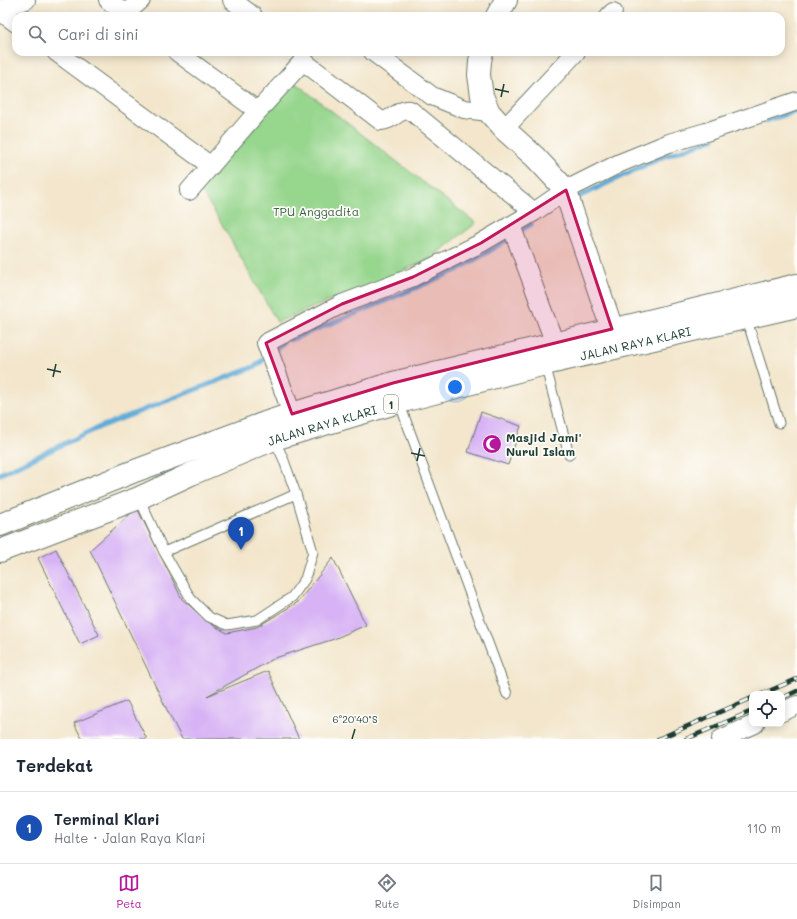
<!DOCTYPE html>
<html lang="id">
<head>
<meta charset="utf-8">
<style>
	body { margin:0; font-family:Mali,sans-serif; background:#f2f2f3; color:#1f2937 }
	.controls { position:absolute; right:12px; bottom:12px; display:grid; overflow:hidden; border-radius:8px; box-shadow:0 2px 10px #0003 }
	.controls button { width:36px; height:36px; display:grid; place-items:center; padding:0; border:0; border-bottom:1px solid #e0e1e3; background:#fff; color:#1f2937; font:20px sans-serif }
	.you { position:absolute; left:455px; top:387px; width:14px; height:14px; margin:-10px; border:3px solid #fff; border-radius:50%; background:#1a73e8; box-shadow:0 0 0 6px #1a73e833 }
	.badge { display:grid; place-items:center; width:26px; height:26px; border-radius:50%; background:#b5179e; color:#fff; font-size:13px; font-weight:700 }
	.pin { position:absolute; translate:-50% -33px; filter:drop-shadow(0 1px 2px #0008) }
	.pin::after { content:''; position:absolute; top:21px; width:14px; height:12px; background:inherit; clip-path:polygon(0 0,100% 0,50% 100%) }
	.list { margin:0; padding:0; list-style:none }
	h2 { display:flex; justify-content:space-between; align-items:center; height:52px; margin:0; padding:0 16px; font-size:17px }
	h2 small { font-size:13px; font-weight:400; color:#747a83 }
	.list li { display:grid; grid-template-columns:26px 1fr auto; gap:12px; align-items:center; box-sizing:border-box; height:72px; padding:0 16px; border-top:1px solid #e0e1e3 }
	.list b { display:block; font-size:15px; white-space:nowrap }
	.list p { margin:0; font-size:13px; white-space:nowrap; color:#747a83 }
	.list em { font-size:13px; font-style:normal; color:#747a83 }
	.icon { flex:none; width:22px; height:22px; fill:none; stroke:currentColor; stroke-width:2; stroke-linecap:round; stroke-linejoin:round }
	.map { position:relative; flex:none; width:797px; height:739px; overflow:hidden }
	.search { position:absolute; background:#fff; box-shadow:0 2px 10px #0003; left:12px; right:12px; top:12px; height:44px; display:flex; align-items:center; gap:10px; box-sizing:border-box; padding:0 14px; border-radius:12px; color:#747a83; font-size:15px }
	.sheet { height:124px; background:#fff }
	nav { display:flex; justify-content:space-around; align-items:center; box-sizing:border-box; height:56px; border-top:1px solid #e0e1e3; background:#fff; font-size:11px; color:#747a83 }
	nav a { display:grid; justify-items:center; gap:2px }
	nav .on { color:#b5179e }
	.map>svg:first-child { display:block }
	.green { fill:#96d68d; stroke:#5a8a60 }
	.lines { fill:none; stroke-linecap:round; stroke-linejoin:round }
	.stream { stroke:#60abd8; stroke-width:5 }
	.building { fill:#d7b2f5 }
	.lane-casing { stroke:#697869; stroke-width:11 }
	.street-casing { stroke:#697869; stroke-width:20 }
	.secondary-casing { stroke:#697869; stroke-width:24 }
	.highway-casing { stroke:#697869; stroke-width:24 }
	.lane { stroke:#fff; stroke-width:9 }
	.street { stroke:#fff; stroke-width:18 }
	.secondary { stroke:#fff; stroke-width:22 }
	.highway { stroke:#fff; stroke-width:22 }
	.rail-casing { stroke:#1f3d34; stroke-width:4.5 }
	.rail { stroke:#fdfcf7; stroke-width:3; stroke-dasharray:9; stroke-linecap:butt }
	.marked { fill:#c2185b; fill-opacity:0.2; stroke:#c2185b; stroke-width:3; stroke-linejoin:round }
	.ticks { fill:none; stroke:#1f3d34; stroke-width:1.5 }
	.labels { text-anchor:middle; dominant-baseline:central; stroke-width:3.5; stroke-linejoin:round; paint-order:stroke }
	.shield { fill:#fdfcf7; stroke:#62766e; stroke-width:1 }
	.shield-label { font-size:11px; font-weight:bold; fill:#1f3d34 }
	.park-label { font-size:12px; fill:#3d634a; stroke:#fdfcf7 }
	.street-label { font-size:12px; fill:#1f3d34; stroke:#fdfcf7 }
	.poi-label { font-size:12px; font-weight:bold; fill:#1f3d34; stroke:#fdfcf7; text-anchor:start }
	.ticks-label { font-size:10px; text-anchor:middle; fill:#1f3d34; stroke:#fdfcf7; stroke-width:3.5; stroke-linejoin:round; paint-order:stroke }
</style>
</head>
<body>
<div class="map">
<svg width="797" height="739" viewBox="0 0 797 739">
	<rect width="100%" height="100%" fill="#fdfcf7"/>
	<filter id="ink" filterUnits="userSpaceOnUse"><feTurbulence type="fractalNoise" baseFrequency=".025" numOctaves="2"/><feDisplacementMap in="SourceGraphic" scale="8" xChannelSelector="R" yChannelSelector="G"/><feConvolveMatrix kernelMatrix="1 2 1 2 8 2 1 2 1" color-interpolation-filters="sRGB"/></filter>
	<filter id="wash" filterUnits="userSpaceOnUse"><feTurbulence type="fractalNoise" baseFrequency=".012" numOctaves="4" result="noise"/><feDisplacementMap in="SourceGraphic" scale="16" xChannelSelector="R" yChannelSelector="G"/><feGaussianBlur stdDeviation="0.9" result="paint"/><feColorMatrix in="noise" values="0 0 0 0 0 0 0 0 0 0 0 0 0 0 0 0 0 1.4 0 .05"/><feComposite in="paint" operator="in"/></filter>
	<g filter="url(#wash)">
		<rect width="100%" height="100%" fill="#f3e6cc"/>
		<!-- green -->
		<path class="green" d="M293 81 476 223 430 259 377 282 277 322 219 219 198 187Z"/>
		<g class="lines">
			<!-- stream -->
			<path class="stream" d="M765 121 797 111
				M574 199 660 158 713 139
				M290 340 357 313 457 270 491 250 531 224
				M0 474 100 427 256 366 283 343"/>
		</g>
		<g id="blocks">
			<!-- building -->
			<path class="building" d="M481 412 521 426 508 465 468 452Z
				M137 508 182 599 211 624 227 633 257 627 298 602 333 558 366 625 334 639 275 658 207 696 268 671 299 739H182L168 712 90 550Z
				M56 549 99 635 80 644 38 558Z
				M127 701 147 739H82L74 723Z"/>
		</g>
	</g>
	<g filter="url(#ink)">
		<use href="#blocks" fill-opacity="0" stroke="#697869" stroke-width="1"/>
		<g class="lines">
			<defs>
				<path id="lane" d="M746 317 779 423
					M545 364 569 455
					M399 402 507 694
					M139 498 164 552 191 599 209 617 227 625 257 620 292 597 305 579 313 552 296 494 283 458 274 439
					M164 552 296 494"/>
				<path id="street" d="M108 0 128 16
					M232 0 253 16
					M0 9 26 0
					M0 11 16 23
					M125 14 141 0
					M609 16 613 12
					M56 52 211 166
					M177 52 258 111
					M302 52 303 56V61L381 121C392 121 400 108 410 110L534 212
					M373 52 432 96 464 109 489 112
					M504 129 576 52
					M189 191 258 111 303 61
					M511 225 555 344
					M292 414 266 343 342 304 413 277 481 243 534 212 566 190 620 163 669 143 706 132 797 101
					M782 712 797 705
					M721 739 755 724"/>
				<path id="secondary" d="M497 16 506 0
					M482 52 480 61 479 75 482 96 489 112 504 129 535 157 566 190 570 205 612 329"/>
				<g id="highway">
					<path d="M0 525 132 472 265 423 292 414 393 383 797 285"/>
					<path id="s1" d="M0 551 139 498 191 474 274 439 399 402 545 364 797 306"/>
				</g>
			</defs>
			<!-- lane casing -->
			<use href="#lane" class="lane-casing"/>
			<!-- street casing -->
			<use href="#street" class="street-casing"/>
			<!-- secondary casing -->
			<use href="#secondary" class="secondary-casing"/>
			<!-- highway casing -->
			<use href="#highway" class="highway-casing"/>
			<!-- lane -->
			<use href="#lane" class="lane"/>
			<!-- street -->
			<use href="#street" class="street"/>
			<!-- secondary -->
			<use href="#secondary" class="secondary"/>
			<!-- highway -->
			<use href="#highway" class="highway"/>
			<defs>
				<path id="rail" d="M762 694 797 679
					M782 698 797 691
					M658 739 752 698
					M686 739 752 711"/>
			</defs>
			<!-- rail casing -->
			<use href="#rail" class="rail-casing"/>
			<!-- rail -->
			<use href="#rail" class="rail"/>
		</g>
	</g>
	<!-- marked area -->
	<path class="marked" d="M566 190 612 329 393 383 292 414 266 343 342 304 413 277 481 243Z"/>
	<!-- ticks -->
	<path class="ticks" d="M495 89 509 92M501 97 504 84M47 369 61 372M53 377 56 364M411 453 425 456M417 461 420 448M352 739 355 729"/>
	<!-- icons -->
	<defs>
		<symbol id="mosque-disc" viewBox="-11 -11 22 22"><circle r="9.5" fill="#b5179e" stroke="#fdfcf7"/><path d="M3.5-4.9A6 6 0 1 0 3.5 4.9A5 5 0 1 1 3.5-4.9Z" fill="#fff"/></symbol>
	</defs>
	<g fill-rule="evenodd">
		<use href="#mosque-disc" x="481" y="433" width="22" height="22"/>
	</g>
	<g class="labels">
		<!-- shield labels -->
		<rect class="shield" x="384" y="395" width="14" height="18" rx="3"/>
		<g class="shield-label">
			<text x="391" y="404">1</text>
		</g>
		<!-- park labels -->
		<g class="park-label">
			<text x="316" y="211">TPU Anggadita</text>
		</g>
		<!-- street labels -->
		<g class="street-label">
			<text stroke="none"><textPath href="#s1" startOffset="670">JALAN RAYA KLARI</textPath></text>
			<text stroke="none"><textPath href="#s1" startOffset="346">JALAN RAYA KLARI</textPath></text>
		</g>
		<!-- poi labels -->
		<g class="poi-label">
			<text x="506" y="437">Masjid Jami'<tspan x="506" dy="14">Nurul Islam</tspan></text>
		</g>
	</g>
	<g class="ticks-label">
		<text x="355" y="723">6°20'40"S</text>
	</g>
</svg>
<div class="controls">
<button><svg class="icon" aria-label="locate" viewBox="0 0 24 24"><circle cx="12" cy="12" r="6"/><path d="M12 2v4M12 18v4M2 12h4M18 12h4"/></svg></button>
</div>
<div class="you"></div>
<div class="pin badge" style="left:241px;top:550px;background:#1a4fb4">1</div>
<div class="search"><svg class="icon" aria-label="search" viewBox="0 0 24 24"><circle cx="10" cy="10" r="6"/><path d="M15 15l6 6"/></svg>Cari di sini</div>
</div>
<section class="sheet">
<h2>Terdekat<small></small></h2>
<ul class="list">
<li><span class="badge" style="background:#1a4fb4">1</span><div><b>Terminal Klari</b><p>Halte · Jalan Raya Klari</p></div><em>110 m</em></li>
</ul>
</section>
<nav>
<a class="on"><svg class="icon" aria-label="map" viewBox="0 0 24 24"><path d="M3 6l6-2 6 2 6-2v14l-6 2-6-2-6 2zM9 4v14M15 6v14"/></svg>Peta</a>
<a><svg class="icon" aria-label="directions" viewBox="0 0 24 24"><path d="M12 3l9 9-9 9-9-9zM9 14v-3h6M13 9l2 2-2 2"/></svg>Rute</a>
<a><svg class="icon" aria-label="saved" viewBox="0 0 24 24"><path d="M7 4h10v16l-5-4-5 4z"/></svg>Disimpan</a>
</nav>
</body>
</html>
